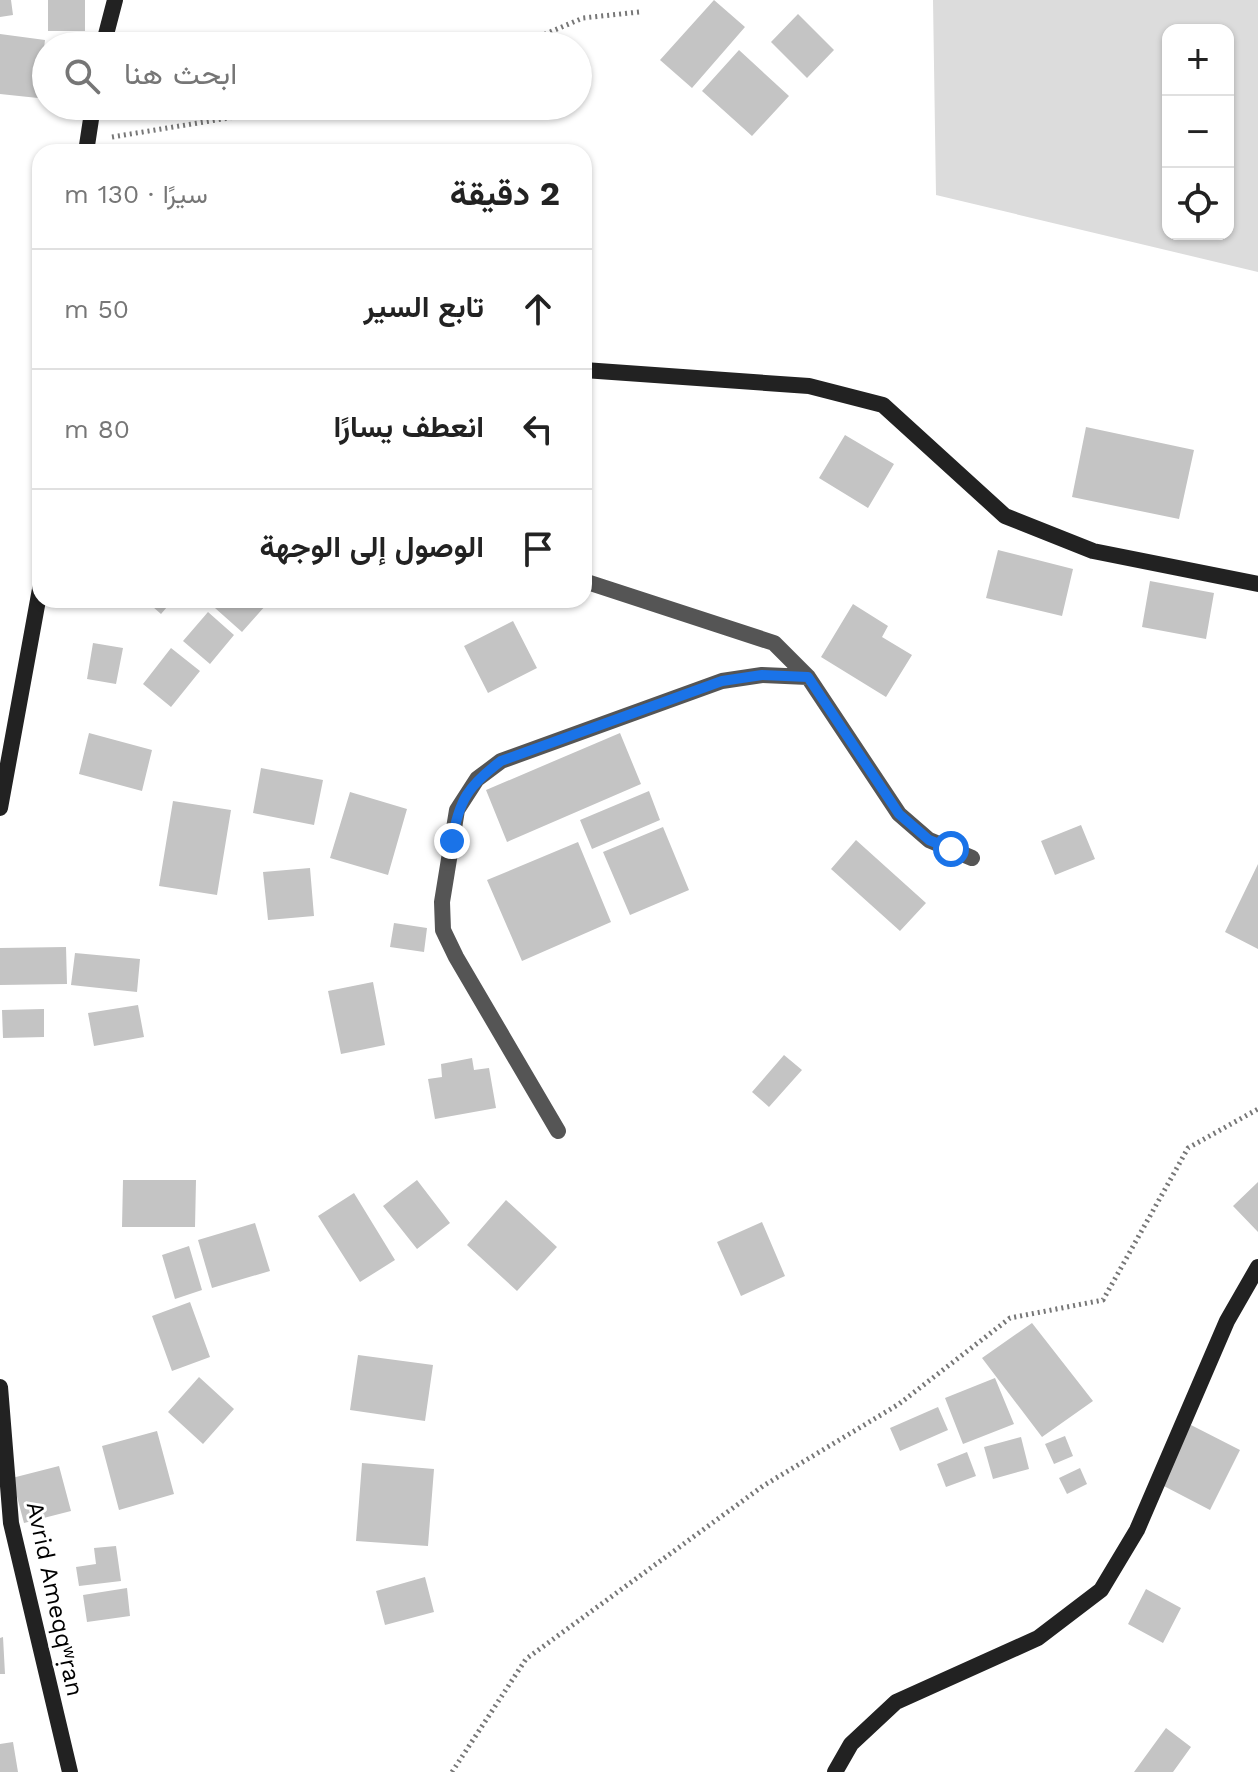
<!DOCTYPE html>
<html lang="ar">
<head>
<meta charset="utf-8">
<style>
	body { margin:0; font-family:"Work Sans",Vazirmatn,sans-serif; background:#f6f6f6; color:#222; direction:rtl }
	.controls { position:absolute; right:24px; top:24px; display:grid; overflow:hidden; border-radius:16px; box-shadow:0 2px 6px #0004 }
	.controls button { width:72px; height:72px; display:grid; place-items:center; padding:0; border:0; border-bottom:2px solid #e0e0e0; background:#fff; color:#222; font:40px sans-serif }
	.stop { position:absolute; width:24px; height:24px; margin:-18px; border:6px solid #1a73e8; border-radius:50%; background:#fff }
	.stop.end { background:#1a73e8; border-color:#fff; box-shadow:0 2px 8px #0008 }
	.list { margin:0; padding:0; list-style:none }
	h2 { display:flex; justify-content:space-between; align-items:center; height:104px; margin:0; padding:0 32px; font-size:34px }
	h2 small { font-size:26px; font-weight:400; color:#767676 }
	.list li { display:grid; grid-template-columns:52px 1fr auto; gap:24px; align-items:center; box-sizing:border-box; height:120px; padding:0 32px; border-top:2px solid #e0e0e0 }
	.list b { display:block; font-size:30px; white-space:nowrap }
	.list em { font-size:26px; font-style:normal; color:#767676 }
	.icon { flex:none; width:44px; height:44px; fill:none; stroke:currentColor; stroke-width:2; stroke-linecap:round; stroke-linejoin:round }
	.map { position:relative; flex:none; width:1258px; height:1772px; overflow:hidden; direction:ltr }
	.search { position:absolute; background:#fff; box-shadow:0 2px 6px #0004; left:32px; top:32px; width:560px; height:88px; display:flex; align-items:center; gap:20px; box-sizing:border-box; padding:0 28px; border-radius:44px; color:#767676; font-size:30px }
	.panel { position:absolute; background:#fff; box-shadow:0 2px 6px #0004; left:32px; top:144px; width:560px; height:464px; border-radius:24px; direction:rtl }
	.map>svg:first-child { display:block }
	.green { fill:#dcdcdc; fill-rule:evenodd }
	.building { fill:#c4c4c4 }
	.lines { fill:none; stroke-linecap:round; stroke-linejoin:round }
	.path { stroke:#777; stroke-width:5; stroke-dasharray:2 4; stroke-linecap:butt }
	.street { stroke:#555; stroke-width:16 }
	.secondary { stroke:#222; stroke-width:16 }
	.route { stroke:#1a73e8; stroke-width:10 }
	.labels { text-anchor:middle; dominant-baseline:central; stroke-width:6; stroke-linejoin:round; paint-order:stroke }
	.street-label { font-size:24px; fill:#000; stroke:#fff }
</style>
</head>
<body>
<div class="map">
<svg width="1258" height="1772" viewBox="0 0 1258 1772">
	<rect width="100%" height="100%" fill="#fff"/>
	<!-- green -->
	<path class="green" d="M933 0H1258V272L936 195ZM1168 30H1228V234H1168Z"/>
	<!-- building -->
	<path class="building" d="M0 0H11L13 15 0 17Z
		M48 0H85V31H48Z
		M714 0 745 27 692 88 660 60Z
		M798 14 834 50 807 78 771 42Z
		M0 34 45 40 38 98 0 94Z
		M739 50 789 96 752 136 702 91Z
		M1086 427 1194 450 1179 519 1072 497Z
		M845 435 894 464 868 508 819 478Z
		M998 550 1073 569 1062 616 986 598Z
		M1150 581 1214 593 1206 639 1142 627Z
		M145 600H173L161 614Z
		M206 600H260L266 605 242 632Z
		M853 604 888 626 882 637 912 655 886 697 821 657Z
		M208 612 234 635 210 664 183 641Z
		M513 621 537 668 488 693 464 646Z
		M93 643 123 648 116 684 87 679Z
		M171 648 200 671 171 707 143 684Z
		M89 733 152 750 142 791 79 774Z
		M620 733 641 784 507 842 486 790Z
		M261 768 323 780 314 825 253 813Z
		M649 791 660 820 592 849 580 820Z
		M350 792 407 809 388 875 330 858Z
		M173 801 231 810 217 895 159 886Z
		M1081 825 1095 859 1055 875 1041 841Z
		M663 827 689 890 630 915 603 852Z
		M856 840 926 903 900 931 831 869Z
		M578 842 611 922 522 961 487 880Z
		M1258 864V949L1225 932Z
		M310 868 314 916 268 920 263 872Z
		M394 923 427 928 424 952 390 947Z
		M66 947 67 984 0 985V948Z
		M75 953 140 959 137 992 71 985Z
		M373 982 385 1045 341 1054 328 991Z
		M138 1005 144 1037 94 1046 88 1013Z
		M44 1009V1037L3 1038 2 1010Z
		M784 1055 802 1070 769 1107 752 1092Z
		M472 1058 474 1070 489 1068 496 1108 435 1119 428 1079 442 1077 441 1064Z
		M123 1180H196L195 1227H122Z
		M417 1180 450 1223 417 1249 383 1206Z
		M1258 1182V1232L1233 1206Z
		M354 1193 395 1260 360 1282 318 1216Z
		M506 1200 557 1247 517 1291 467 1245Z
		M762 1222 785 1276 741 1296 717 1242Z
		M255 1223 270 1271 212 1288 198 1240Z
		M189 1246 202 1290 175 1299 162 1255Z
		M190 1302 210 1357 172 1371 152 1316Z
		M1032 1323 1093 1401 1042 1437 982 1358Z
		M358 1355 433 1365 425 1421 350 1410Z
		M199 1377 234 1409 203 1444 168 1412Z
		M995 1378 1014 1424 963 1444 945 1398Z
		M938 1407 948 1430 900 1451 890 1428Z
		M1191 1425 1240 1450 1210 1510 1160 1484Z
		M157 1431 174 1494 119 1510 102 1446Z
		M1065 1436 1073 1456 1054 1464 1045 1444Z
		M1021 1437 1029 1469 993 1479 984 1447Z
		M967 1452 976 1476 946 1487 937 1464Z
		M362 1463 434 1469 428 1546 356 1541Z
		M59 1466 71 1511 24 1523 12 1478Z
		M1080 1468 1087 1484 1067 1494 1059 1478Z
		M116 1546 121 1581 79 1586 76 1567 96 1564 94 1548Z
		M425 1577 434 1612 385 1625 376 1591Z
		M127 1588 130 1616 87 1622 83 1595Z
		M1146 1589 1181 1608 1163 1643 1128 1624Z
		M3 1637 5 1674H0V1638Z
		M1166 1728 1191 1747 1173 1772H1134Z
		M13 1742 18 1772H0V1744Z"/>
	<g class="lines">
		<!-- path -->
		<path class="path" d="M517 46 583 18 639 12
			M112 137 241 116 264 106
			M452 1772 526 1659 763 1486 899 1404 1010 1318 1103 1300 1188 1148 1258 1109"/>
		<!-- street -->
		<path class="street" d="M584 581 774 643 808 677 899 814 929 840 972 858
			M558 1131 456 957 443 930 442 902 457 810 477 779 501 761 722 681 762 675 808 677"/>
		<!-- secondary -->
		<path class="secondary" d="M103 46 115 0
			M86 152 93 106
			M584 370 809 386 883 405 1005 516 1093 551 1258 584
			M0 808 40 589
			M0 1387 11 1523 70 1772
			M835 1772 851 1744 896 1702 1038 1638 1101 1590 1137 1530 1227 1321 1258 1267"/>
	</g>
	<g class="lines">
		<!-- route -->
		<path class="route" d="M452 841C459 800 468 786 501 761L722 681 762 675 808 677 899 814 929 840 951 849"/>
	</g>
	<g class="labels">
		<!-- street labels -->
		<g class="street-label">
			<text transform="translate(55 1599) rotate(78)">Avrid Ameqqʷṛan</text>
		</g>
	</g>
</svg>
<div class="controls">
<button>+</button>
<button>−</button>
<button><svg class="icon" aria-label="locate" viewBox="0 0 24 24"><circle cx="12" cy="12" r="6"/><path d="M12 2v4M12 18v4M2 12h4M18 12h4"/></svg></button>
</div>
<div class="stop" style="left:951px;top:849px"></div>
<div class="stop end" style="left:452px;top:841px"></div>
<div class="search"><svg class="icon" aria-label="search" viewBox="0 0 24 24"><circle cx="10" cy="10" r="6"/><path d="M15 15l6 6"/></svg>ابحث هنا</div>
<section class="panel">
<h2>2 دقيقة<small>سيرًا · 130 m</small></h2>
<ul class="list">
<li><svg class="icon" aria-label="ahead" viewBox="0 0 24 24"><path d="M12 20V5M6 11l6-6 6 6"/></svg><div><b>تابع السير</b></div><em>50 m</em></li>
<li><svg class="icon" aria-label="left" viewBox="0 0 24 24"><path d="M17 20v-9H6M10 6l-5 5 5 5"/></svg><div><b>انعطف يسارًا</b></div><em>80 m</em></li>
<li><svg class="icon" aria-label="arrive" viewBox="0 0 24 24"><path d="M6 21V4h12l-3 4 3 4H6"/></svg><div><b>الوصول إلى الوجهة</b></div></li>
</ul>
</section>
</div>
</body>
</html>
